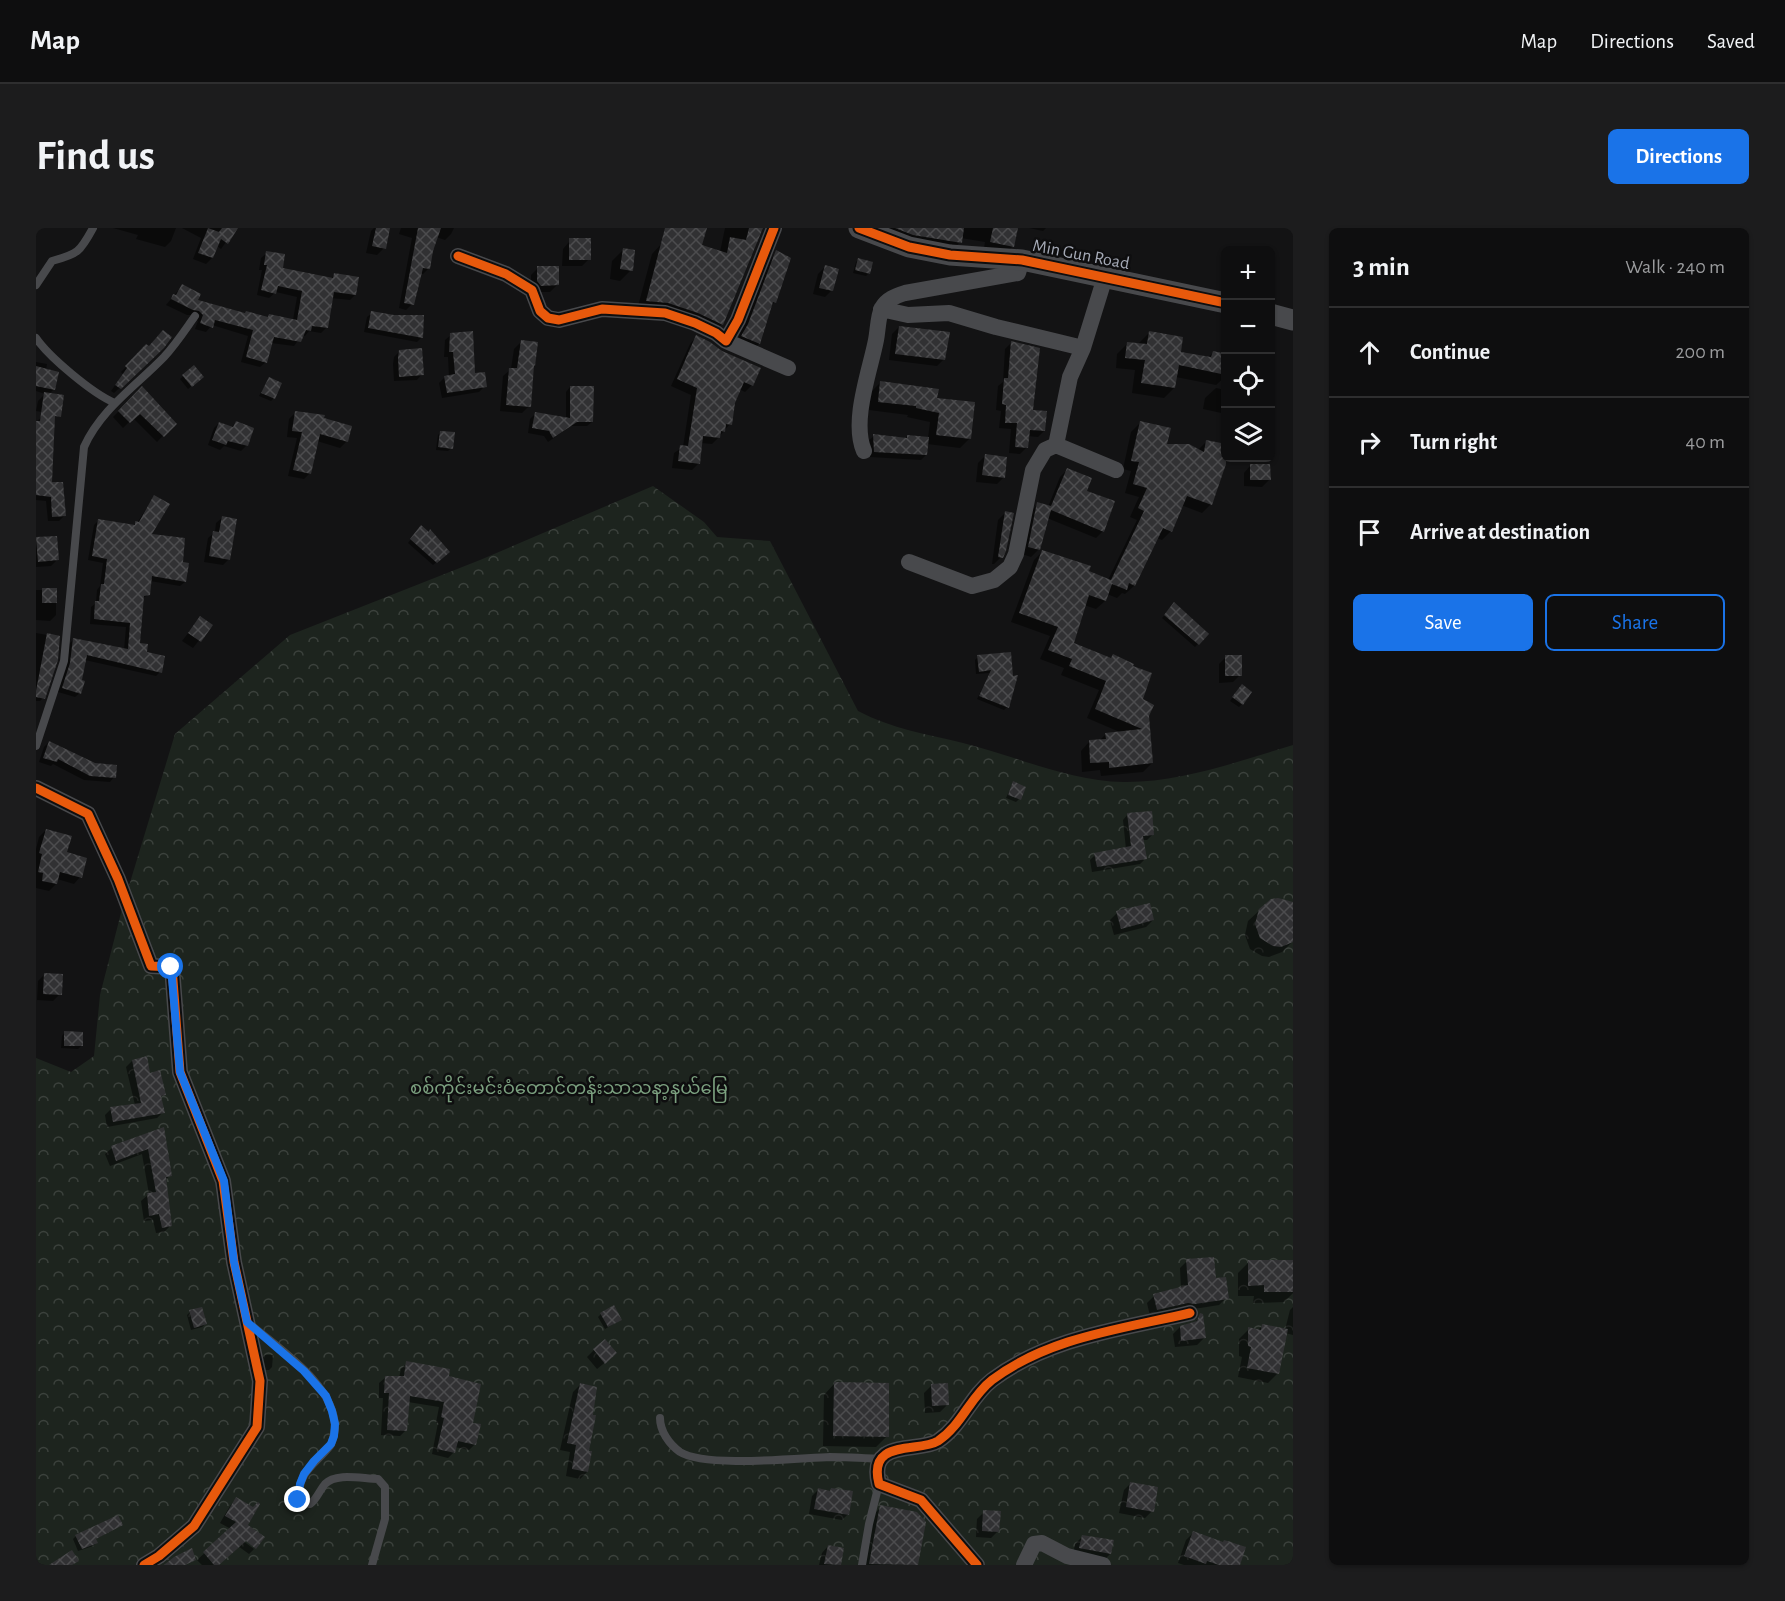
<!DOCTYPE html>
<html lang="en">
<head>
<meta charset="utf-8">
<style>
	body { margin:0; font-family:"Alegreya Sans","Noto Sans Myanmar",sans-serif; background:#1c1c1d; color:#f1f3f6 }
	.controls { position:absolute; right:18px; top:18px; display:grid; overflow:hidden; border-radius:9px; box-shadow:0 2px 4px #0004 }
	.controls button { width:54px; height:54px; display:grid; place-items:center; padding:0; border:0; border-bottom:2px solid #2e2e2f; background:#0e0e0f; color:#f1f3f6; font:30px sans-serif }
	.stop { position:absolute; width:18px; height:18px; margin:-14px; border:4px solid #1a73e8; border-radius:50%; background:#fff }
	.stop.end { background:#1a73e8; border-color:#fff; box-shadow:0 2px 6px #0008 }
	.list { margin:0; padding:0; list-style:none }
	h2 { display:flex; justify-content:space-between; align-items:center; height:78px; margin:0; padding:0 24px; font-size:26px }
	h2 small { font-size:20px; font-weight:400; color:#9b9c9e }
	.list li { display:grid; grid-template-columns:39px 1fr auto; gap:18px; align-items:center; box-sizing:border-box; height:90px; padding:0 24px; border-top:2px solid #2e2e2f }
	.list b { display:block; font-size:22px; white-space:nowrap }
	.list em { font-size:20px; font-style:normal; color:#9b9c9e }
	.actions { display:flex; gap:12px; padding:18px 24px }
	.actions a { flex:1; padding:14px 0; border:2px solid #1a73e8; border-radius:9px; text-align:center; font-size:21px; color:#1a73e8 }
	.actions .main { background:#1a73e8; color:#fff }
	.icon { flex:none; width:33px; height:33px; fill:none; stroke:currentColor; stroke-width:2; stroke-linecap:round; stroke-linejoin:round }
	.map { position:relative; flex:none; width:1257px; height:1337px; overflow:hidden; border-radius:9px }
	header { display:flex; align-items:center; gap:36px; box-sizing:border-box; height:84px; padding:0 30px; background:#0e0e0f; border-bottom:2px solid #2e2e2f }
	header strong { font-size:28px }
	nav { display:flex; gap:33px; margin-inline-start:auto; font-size:21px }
	.intro { display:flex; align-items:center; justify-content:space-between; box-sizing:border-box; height:144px; padding:0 36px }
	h1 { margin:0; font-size:42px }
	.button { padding:15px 27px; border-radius:9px; background:#1a73e8; color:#fff; font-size:21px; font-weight:700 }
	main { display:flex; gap:36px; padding:0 36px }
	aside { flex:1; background:#0e0e0f; border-radius:9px; box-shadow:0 2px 4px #0004 }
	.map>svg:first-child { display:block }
	.park { fill:url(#park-crowns) }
	.shadow { fill:#0007 }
	.building { fill:url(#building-cross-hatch) }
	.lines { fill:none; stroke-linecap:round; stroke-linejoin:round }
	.service { stroke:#48494c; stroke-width:8 }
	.minor { stroke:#48494c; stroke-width:16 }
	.tertiary { stroke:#48494c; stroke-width:21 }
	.cycleway-casing { stroke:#0e0e0f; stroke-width:13 }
	.cycleway { stroke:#e8590c; stroke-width:9 }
	.route { stroke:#1a73e8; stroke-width:8 }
	.labels { text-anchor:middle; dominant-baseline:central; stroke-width:5; stroke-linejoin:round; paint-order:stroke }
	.street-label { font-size:18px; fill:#a4a9b5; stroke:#0e0e0f }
	.park-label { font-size:18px; fill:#7ba07f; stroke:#0e0e0f }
</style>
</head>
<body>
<header>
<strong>Map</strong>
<nav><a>Map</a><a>Directions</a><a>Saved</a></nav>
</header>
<div class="intro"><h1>Find us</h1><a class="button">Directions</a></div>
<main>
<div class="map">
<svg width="1257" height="1337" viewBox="0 0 1257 1337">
	<defs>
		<pattern id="park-crowns" width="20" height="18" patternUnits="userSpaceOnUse" patternTransform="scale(1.5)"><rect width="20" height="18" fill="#1d241e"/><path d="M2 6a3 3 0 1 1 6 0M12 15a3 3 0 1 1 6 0" fill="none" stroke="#3b413c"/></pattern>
		<pattern id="building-cross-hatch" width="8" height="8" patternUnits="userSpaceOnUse" patternTransform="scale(1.5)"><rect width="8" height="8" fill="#313133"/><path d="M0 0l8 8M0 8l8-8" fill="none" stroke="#4c4c4e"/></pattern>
	</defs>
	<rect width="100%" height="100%" fill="#131314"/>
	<!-- park -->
	<path class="park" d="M617 258 668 294 681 309 734 313 822 483C856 501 891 506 927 515 980 528 1032 553 1087 554 1144 555 1203 533 1257 517V1337H0V830L35 844 58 828 64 767 86 681 139 506 254 407 444 332Z"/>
	<!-- shadow -->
	<path class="shadow" d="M77 0H140L135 13 129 19 100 11 102 7Z
		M146 0H200L185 21 181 18 176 30 170 36 157 31 165 10Z
		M338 0H352L348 20 341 27 330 25 335 3Z
		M365 0H418L415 6 409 12 400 9 393 40 387 46H384L376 76 370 82 363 80 376 10 363 6Z
		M640 0H669L664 18 684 24 689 0H724L686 96 676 106 601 82 616 26Z
		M852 0H981L977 18 970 25 948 20 949 14 925 10 924 14 917 21 869 13Z
		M993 0H1010L1007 3Z
		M533 14 553 31 546 38H526L527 21Z
		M587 22 595 42 584 53 574 51 576 33Z
		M741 24 739 74 735 78 723 116 716 122 700 115 735 31Z
		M231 25 245 41 294 51 299 47 319 67 314 72 295 70 290 100 285 105 273 103 269 108 266 107 258 118 235 115 230 134 224 139 205 134 212 108 176 97 170 104 159 101 162 93 156 87H151L130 77 146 58 160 73 230 90 233 88 257 92 261 69 240 64 233 70 221 67 226 42H223L225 30Z
		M823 31 833 45 830 48 817 45 820 34Z
		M789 39 796 62 789 69 777 66 782 46Z
		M502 40 521 57 514 64H498L495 60V47Z
		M336 85 385 110 381 114 328 104 331 89Z
		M863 99 908 131 901 138 853 132 856 106Z
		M1113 105 1143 125 1171 130 1177 125 1190 127V148L1180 157 1140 149 1138 160 1128 170 1096 165 1099 142 1080 140 1081 126 1092 115H1103Z
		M415 107 438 147 449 158 443 164 406 170 403 155 409 149H413L412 129H408L409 112Z
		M660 109 685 124 716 157 709 164 703 161 698 175 694 196 682 210 676 216 665 215 662 236 656 242 636 240 638 225 647 219 655 167 635 158 654 116Z
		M485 114 496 139 493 178 486 185 464 183 467 148 475 141 478 121Z
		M975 115 996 183 1008 203 1002 209 991 208 990 220 984 226 973 225 975 201 963 200 965 183 960 182 962 158 967 154 969 121Z
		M111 118 126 119 78 165 75 163 87 146 85 144Z
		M364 123 386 146 381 152 358 153 357 136 358 129Z
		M0 134 11 136 10 142 18 161 13 166 18 186 0 183 2 173 9 166 0 163Z
		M158 139 163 152 152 161 144 151Z
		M233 151 238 170 235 173 223 168Z
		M844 155 899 171 934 210 924 220 891 216 890 227 885 232 834 229 832 213 838 208 869 211 871 208 892 210 894 194 871 189 872 187 833 182 835 164Z
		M534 159 556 194 551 198H535L512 214 508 208 492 205 494 191 499 186 530 191V164Z
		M106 160 138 196 121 214 97 190 87 200 77 189Z
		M1180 160 1190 162V186L1167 181 1169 170Z
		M259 185 287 191 311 213 304 220 281 213 274 245 268 251 252 248 261 210 251 209 253 191Z
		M6 189 14 255 28 288 23 293H12L10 273 0 272V194Z
		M200 194 210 218 205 223 188 218 184 222 172 217 178 200 183 195 195 200Z
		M1104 195 1130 218 1162 222 1171 213 1175 276 1166 285 1145 277 1135 303 1126 312 1121 310 1098 358 1089 366 1086 365 1081 370 1071 366 1069 373 1060 381 1048 377 1036 416 1105 472 1111 488 1116 535 1107 544 1065 548 1064 542 1046 544 1045 523 1053 514 1063 513 1070 506 1086 505 1051 490 1063 462 1025 447 1028 440 1004 431 1014 408 975 394 998 332 1007 323 1072 352 1101 292 1094 289 1103 269 1089 265 1095 243 1087 241 1095 204Z
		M405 204 415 220 412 223 400 222 402 207Z
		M949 228 968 249 961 256 940 254 942 235Z
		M1214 238 1233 252 1226 259 1208 258V245Z
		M1031 242 1049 264 1067 303 1060 310 1011 290 1002 322 995 329 986 326 995 283 1002 276 1012 279 1024 249Z
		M118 269 114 308 145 335 149 354 144 358 114 353 113 366 106 371 103 416 124 444 120 448 49 432 44 465 39 469 22 464 30 441 32 417 37 412 88 422 90 399 54 396 55 379 60 375 61 362 64 358 67 335 52 332 58 297 62 293 96 299 101 295Z
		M969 285 965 329 958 336H956L962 292Z
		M186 290 193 331 187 337 168 334 172 310 179 304 180 295Z
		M382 302 392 305 394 303 412 324 397 337 372 315Z
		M20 309 21 332 15 338 0 339V311Z
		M0 362H20V387L14 393 0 392Z
		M1139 376 1171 406 1159 419 1126 390Z
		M164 390 175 397 157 420 146 413Z
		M0 405 22 409 7 470 4 473H0Z
		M974 426 971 479 968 482 941 471 954 445 940 446 939 432 942 429Z
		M1190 429 1204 447 1197 454 1183 455V436Z
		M1203 461 1206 476 1203 479 1194 473Z
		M13 514 78 549 74 554 48 552 17 536 15 538 3 534 8 519Z
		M977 555 983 571 980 574 970 570Z
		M1092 586 1117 606 1111 612H1106L1109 631 1104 636 1056 644 1054 632 1059 627 1090 621 1087 592Z
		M10 602 44 649 38 656 21 651 20 656 13 663 0 660V621L3 609Z
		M1257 676V713L1246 724 1233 729 1226 728 1214 721 1209 707 1212 693 1224 682Z
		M1081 685 1117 692 1110 699 1078 707 1074 692Z
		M9 746 24 766 17 773 1 772 2 753Z
		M29 804 45 818 42 821 25 820 26 808Z
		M96 833 113 846 128 866 124 870 127 884 121 890 71 899 69 887 75 881 99 877 90 839Z
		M127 901 134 947 129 953 134 998 128 1004 120 1005 117 992 108 993 105 973 113 966 106 926 74 938 69 926 76 920Z
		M1151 1033 1178 1052 1190 1070 1183 1077 1114 1088 1111 1075 1118 1068 1145 1060 1144 1040Z
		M1257 1033V1065L1248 1074 1217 1075 1218 1068H1202V1045L1213 1034Z
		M1257 1079V1107L1249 1105 1242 1145 1232 1155 1202 1149 1206 1129 1203 1128V1111L1213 1101 1222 1102 1227 1097 1249 1102 1254 1082Z
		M154 1084 169 1096 166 1099 155 1102 151 1087Z
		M565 1086 581 1094 569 1101 562 1089Z
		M1165 1087 1168 1110 1161 1117 1139 1119 1137 1106 1144 1099 1157 1097Z
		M558 1122 572 1132 561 1141 551 1129Z
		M229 1127H237L236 1139 233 1142H229L226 1130Z
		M371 1135 411 1149 435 1196 439 1216 433 1222 419 1219 418 1224 412 1230 396 1226 402 1195H400L403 1179 372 1174 370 1202 364 1208 345 1207 347 1170H343V1155L350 1149 363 1150 365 1141Z
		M798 1156 851 1208 840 1219 787 1218 788 1167Z
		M544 1157 556 1188 551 1244 544 1251 530 1248 534 1224 524 1222 537 1164Z
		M895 1158 911 1177 904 1184 889 1185 888 1165Z
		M1095 1255 1116 1283 1109 1290 1083 1285 1088 1262Z
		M795 1261 812 1286 806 1292 773 1286 776 1268 782 1262 793 1264Z
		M200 1271 204 1307 203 1310 218 1321 213 1326 202 1318 182 1337H166L161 1332 195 1301 184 1295 194 1278Z
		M845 1279 888 1294 881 1337H825L834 1290Z
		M948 1284 962 1303 955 1310 940 1309 941 1291Z
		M85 1297 58 1312 60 1315 57 1318 42 1323 37 1311 40 1308Z
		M1157 1305 1202 1337H1148L1142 1335 1150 1312Z
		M1046 1309 1074 1326 1067 1333 1037 1327 1039 1316Z
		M792 1318 806 1321 803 1337H783L786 1325Z"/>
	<!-- building -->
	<path class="building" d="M172 0 183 4 186 0H202L192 16 185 11 177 30 162 25Z
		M340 0H354L350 21 336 18Z
		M382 0H405L397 23 394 41 387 40 378 77 368 75Z
		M629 0H671L666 17 691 25 694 9 710 12 713 0H727L687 97 662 85 632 75 610 73Z
		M859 0H928L926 15 877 7Z
		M957 0H982L978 19 954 14Z
		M533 10H555V32H533Z
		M587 20 599 22 597 43 584 41Z
		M740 22 755 30 740 75 737 74 724 116 705 108 712 96Z
		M230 23 249 26 247 40 297 50 298 45 323 49 320 67 298 64 292 100 276 98 275 103 270 102 265 114 238 109 231 135 210 129 217 102 179 92 177 100 164 95 167 87 163 83 157 82 135 71 137 66 140 67 146 56 165 66 162 72 209 85 210 83 232 89 233 86 261 92 266 63 242 58 240 66 225 62 231 37H228Z
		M822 30 837 34 834 46 819 42Z
		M789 37 803 41 797 63 783 60Z
		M501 38H523V57L505 58 501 53Z
		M335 83 358 87H388L387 110 332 100Z
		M863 98 914 104 909 132 859 126Z
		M127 102 136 109 128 120 85 161 79 157 91 140 89 138 110 116 113 118Z
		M437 103 439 145 449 144 451 159 411 165 408 148 419 146 417 124H413L414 105Z
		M1113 103 1147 109 1145 124 1175 129 1177 123 1190 126V147L1143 137 1139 160 1105 155 1109 132 1089 130 1091 114 1111 116Z
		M660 107 674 114 686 123 725 140 717 158 708 154 699 175 696 197 690 196 689 204 685 203 684 210 667 208 664 236 642 233 644 217 652 218 661 160 641 151Z
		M485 112 502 114 499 138 498 137 495 179 470 177 473 140H481Z
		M975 113 1004 120 997 182 1011 183 1009 203 994 202 992 220 979 219 981 195H969L970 177 966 176 968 150H972Z
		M386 120 388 147 363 149 362 130 363 122Z
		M158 137 168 149 156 159 146 147Z
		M0 138 23 144 19 162 0 158Z
		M233 149 246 155 239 171 225 165Z
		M844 153 903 161 901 170 939 174 935 211 900 207 903 185 880 180V178L842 174Z
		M106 158 141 196 128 209 104 186 94 195 82 183Z
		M534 158H558L557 194H541L517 210 513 203 496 200 499 184 534 190Z
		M8 164 28 167 25 189 19 188 16 254H27L30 288 16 289 15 269 0 267V193H4Z
		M259 183 289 187 288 190 316 198 312 214 284 206 275 246 257 242 266 204 256 203Z
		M200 193 218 200 212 218 192 213 190 217 176 212 183 194 197 199Z
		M1104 193 1135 200 1131 216H1153L1168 224 1170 212 1190 216V236L1176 277 1151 268 1136 304 1127 300 1099 358 1093 355 1091 362 1076 356 1070 373 1053 367 1038 415 1075 430 1077 426 1098 436 1097 438 1116 445 1107 471 1118 477 1113 488 1117 535 1073 540V534L1054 535 1053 512 1070 511 1069 505 1106 501 1059 481 1070 453 1033 438 1036 431 1012 422 1022 399 983 385 1006 322 1055 338 1053 343 1075 352 1108 283 1102 280 1111 260 1097 256 1103 234 1095 233Z
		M404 203 419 204 417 221 402 219Z
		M837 206 871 210V207L893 209 891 227 838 224Z
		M949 226 971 229 969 250 946 247Z
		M1214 236H1234L1235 252H1214Z
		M1031 240 1056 250 1051 263 1079 273 1068 304 1015 282 1004 322 992 319 1001 274 1015 278Z
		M118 267 134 276 116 306 149 310 147 334 153 335 150 354 116 348 114 367 108 368 104 415 112 416 111 424 129 428 126 445 51 427 46 452 49 453 45 466 26 460 34 435 37 410 92 421 94 395 58 391 59 373H63L65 356H68L71 331 56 328 62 291 99 297V293L103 294Z
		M969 283 978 285 970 323 967 330 962 329Z
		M186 288 201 291 194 332 173 328 177 303 183 304Z
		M385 297 393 304 394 301 414 324 401 335 374 311Z
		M21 308 23 332 2 334 0 309Z
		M6 360H21V375H6Z
		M1138 374 1173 406 1163 417 1128 387Z
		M164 388 177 397 165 414 152 405Z
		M11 405 24 408 22 432 9 471 0 469V463Z
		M975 424 977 448 982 447 973 480 943 468 955 442 943 444 941 427Z
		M1189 427H1206V448H1189Z
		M1206 456 1216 464 1207 477 1196 469Z
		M13 513 59 535 81 537 80 550 54 548 22 531 21 534 7 530Z
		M977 553 990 559 985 572 972 567Z
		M1116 583 1118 607 1107 608 1111 631 1061 639 1058 625 1095 618 1091 585Z
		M10 601 36 608 31 624 51 630 46 650 24 644 21 656 6 653 7 645 2 644 6 626 3 625Z
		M1242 670 1257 674V714L1245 719 1237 718 1224 710 1219 696 1223 681 1235 671Z
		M1114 675 1118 692 1085 701 1080 683Z
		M8 745 27 746 26 767 7 766Z
		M28 803 47 804V818H28Z
		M111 828 114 845 124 842 130 867 125 868 129 885 77 894 74 879 105 875 96 832Z
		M128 899 136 948 130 949 136 998 126 1000 123 986 113 988 111 965 120 964 112 921 80 933 75 918Z
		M1178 1029 1180 1050 1190 1049 1193 1071 1159 1076 1152 1075 1121 1082 1117 1066 1152 1057 1150 1031Z
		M1212 1032H1257V1064H1228V1057L1212 1058Z
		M578 1077 586 1092 572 1099 564 1085Z
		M166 1079 171 1096 158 1100 153 1082Z
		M1164 1085 1167 1086 1170 1110 1145 1113 1144 1098 1161 1093Z
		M1226 1096 1252 1101 1243 1146 1211 1140 1215 1119 1212 1118V1099L1225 1102Z
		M569 1111 581 1125 569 1136 557 1121Z
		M370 1133 414 1141 413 1148 445 1156 437 1195 445 1196 440 1217 422 1213 419 1225 401 1221 408 1190 405 1189 408 1174 374 1168 371 1203 351 1202 353 1165H348L349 1148H368Z
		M798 1154 853 1155V1209L797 1208Z
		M544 1155 561 1159 557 1187H560L553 1223H556L552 1244 536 1241 540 1217 531 1215Z
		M912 1155 913 1177 896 1178 895 1156Z
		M1094 1254 1122 1259 1118 1284 1090 1279Z
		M782 1260 794 1263 795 1260 817 1263 813 1287 778 1281Z
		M200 1269 217 1279 222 1274 224 1276 212 1297 229 1309 220 1321 210 1313 183 1337H178L167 1324 200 1294 189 1288Z
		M844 1277 881 1284 890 1294 882 1337 833 1336Z
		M947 1282 965 1283 963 1304 946 1303Z
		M82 1287 87 1297 60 1311 62 1315 46 1321 39 1307Z
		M1157 1303 1187 1314 1188 1312 1210 1319 1204 1337H1183L1171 1333 1170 1336 1148 1328Z
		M1046 1307 1078 1312 1075 1326 1043 1320Z
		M792 1317 808 1320 805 1337 788 1336Z
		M156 1320 160 1332 149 1337H128L138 1329Z
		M36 1322 43 1333 36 1337H13Z"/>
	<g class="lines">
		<!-- service -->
		<path class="service" d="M0 57 16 33C42 26 44 24 57 0
			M0 110C13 129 57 166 79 175
			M0 518 28 433 48 219C65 181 100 158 128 129 140 116 149 102 159 88
			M214 1096C244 1122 300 1157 299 1201 298 1207 297 1213 294 1218 278 1238 263 1242 262 1272L265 1275 274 1276C281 1271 283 1263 289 1256 300 1244 327 1251 342 1251L349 1259V1291L336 1337
			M624 1190C624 1203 633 1216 644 1224 669 1240 763 1230 794 1229 811 1229 828 1230 845 1231
			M826 1337 833 1296 843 1256"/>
		<!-- minor -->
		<path class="minor" d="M422 28 470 46 496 62 504 83 512 90 523 92 566 81 629 85 659 95 680 105 690 113 702 92 738 0
			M1069 49 1047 120 1034 149 1020 217 1080 242
			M845 81 872 87 913 85 960 99 1047 120
			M690 113 752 140
			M828 223C815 193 834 143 840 112 842 102 842 88 846 80 851 71 860 68 869 65L982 45 986 32
			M873 334 936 358 958 352 974 339 980 326 997 242 1009 222 1020 217
			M0 560 52 586 82 651 115 738 136 739 144 844 187 953 198 1034 224 1153 221 1199 158 1298 123 1328 108 1337
			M941 1337 885 1272 843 1256C831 1210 883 1225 902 1213 926 1197 934 1169 956 1152 1013 1109 1086 1101 1154 1085
			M988 1337 998 1316 1006 1315 1031 1328 1067 1337"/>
		<!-- tertiary -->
		<path class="tertiary" d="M823 0 873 19 914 27 986 32 1190 75
			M1234 86 1257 92"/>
		<defs>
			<path id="cycleway" d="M823 0 873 19 914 27 986 32 1190 75
				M422 28 470 46 496 62 504 83 512 90 523 92 566 81 629 85 659 95 680 105 690 113 702 92 738 0
				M0 560 52 586 82 651 115 738 136 739 144 844 187 953 198 1034 224 1153 221 1199 158 1298 123 1328 108 1337
				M941 1337 885 1272 843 1256C831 1210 883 1225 902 1213 926 1197 934 1169 956 1152 1013 1109 1086 1101 1154 1085"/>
		</defs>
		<!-- cycleway casing -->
		<use href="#cycleway" class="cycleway-casing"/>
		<!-- cycleway -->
		<use href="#cycleway" class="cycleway"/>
	</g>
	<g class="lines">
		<!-- route -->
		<path class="route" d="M135 739 144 844 188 953 198 1034 211 1094 268 1143 290 1168 296 1183 299 1196 298 1208 295 1216 278 1233 268 1246 264 1256 262 1272"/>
	</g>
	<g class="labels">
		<!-- street labels -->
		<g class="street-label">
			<text transform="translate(1045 27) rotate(11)">Min Gun Road</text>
		</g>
		<!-- park labels -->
		<g class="park-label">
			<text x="533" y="861">စစ်ကိုင်းမင်းဝံတောင်တန်းသာသနာ့နယ်မြေ</text>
		</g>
	</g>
</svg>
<div class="controls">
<button>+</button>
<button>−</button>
<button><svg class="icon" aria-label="locate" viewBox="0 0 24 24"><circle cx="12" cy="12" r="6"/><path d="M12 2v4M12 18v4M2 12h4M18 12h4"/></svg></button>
<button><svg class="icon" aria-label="layers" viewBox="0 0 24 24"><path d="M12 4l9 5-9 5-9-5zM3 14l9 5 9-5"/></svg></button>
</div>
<div class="stop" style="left:135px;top:739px"></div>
<div class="stop end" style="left:262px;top:1272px"></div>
</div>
<aside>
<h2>3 min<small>Walk · 240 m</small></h2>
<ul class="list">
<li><svg class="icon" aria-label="ahead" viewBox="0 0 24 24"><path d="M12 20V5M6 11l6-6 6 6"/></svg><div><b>Continue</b></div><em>200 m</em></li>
<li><svg class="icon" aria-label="right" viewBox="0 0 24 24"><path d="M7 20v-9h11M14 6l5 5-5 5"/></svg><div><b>Turn right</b></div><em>40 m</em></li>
<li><svg class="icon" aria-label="arrive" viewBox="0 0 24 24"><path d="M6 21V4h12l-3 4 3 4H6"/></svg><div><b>Arrive at destination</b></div></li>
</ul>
<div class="actions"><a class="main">Save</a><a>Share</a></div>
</aside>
</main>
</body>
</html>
